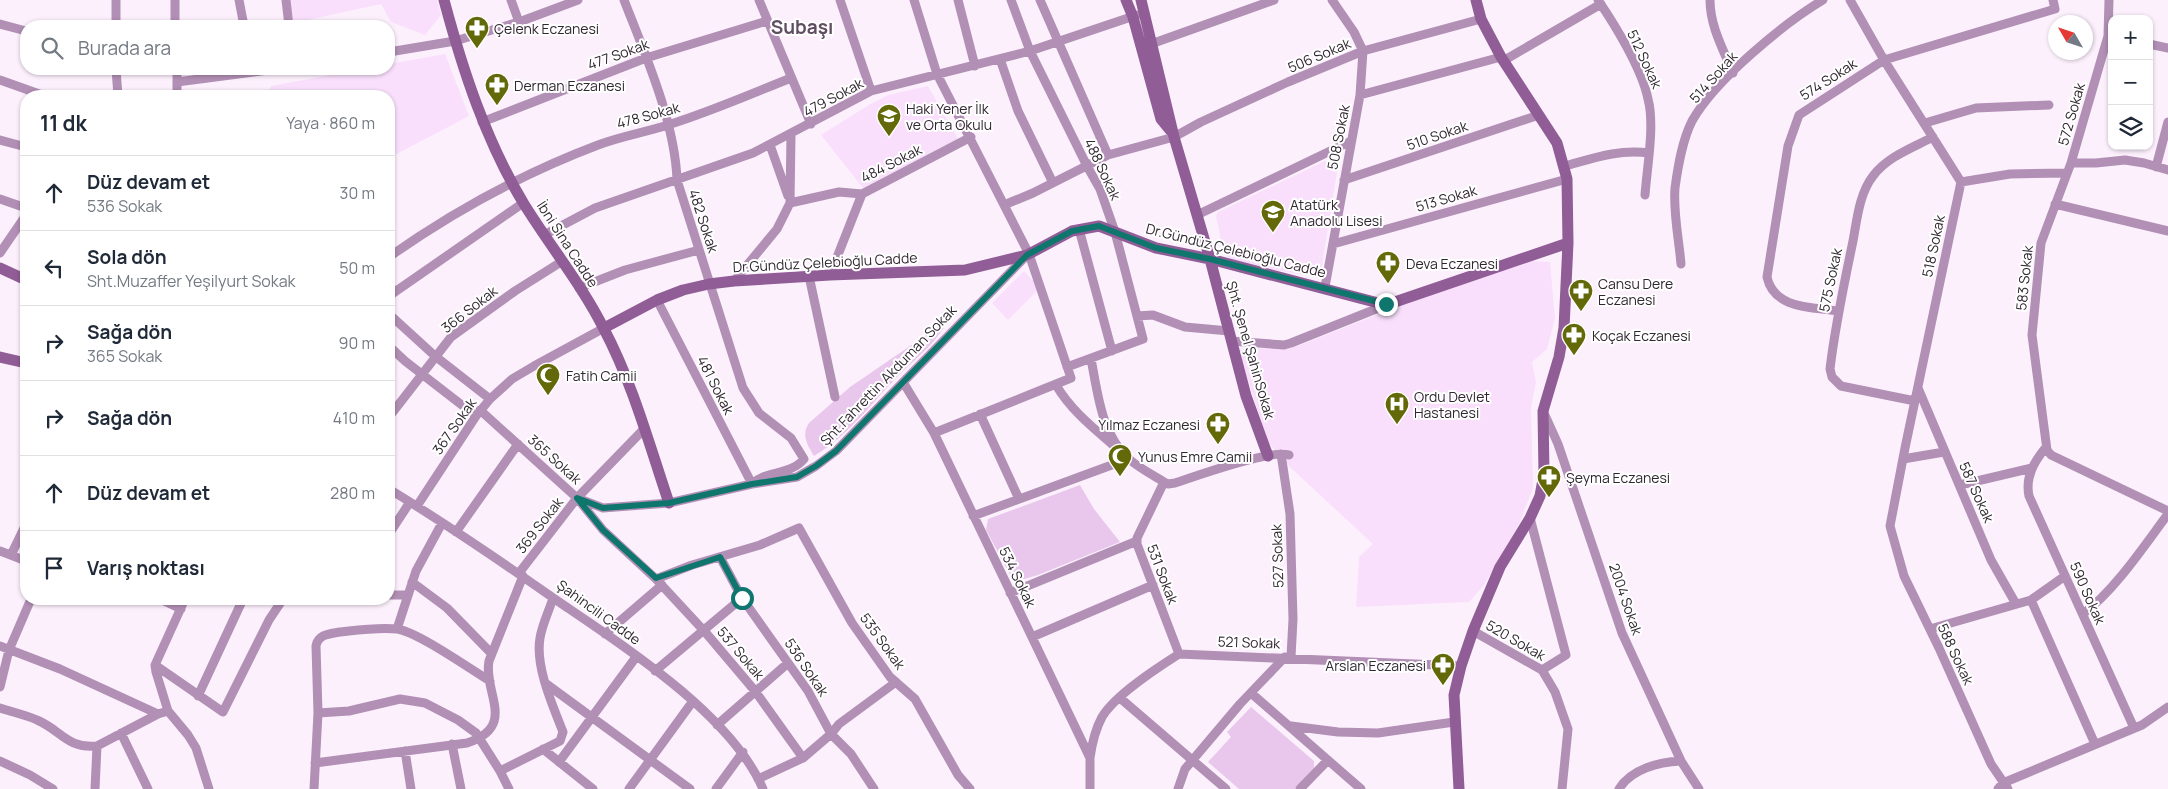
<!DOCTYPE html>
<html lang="tr">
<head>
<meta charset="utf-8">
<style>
	body { margin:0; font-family:Manrope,sans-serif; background:#f2f2f3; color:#1f2937 }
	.controls { position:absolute; right:15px; top:15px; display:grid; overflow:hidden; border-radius:10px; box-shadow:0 1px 4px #0004 }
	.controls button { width:45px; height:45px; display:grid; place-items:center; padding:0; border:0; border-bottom:1px solid #e0e1e3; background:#fff; color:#1f2937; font:25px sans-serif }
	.compass { position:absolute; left:2048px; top:15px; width:45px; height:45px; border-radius:50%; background:#fff; box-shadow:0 1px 4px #0004; rotate:309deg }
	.stop { position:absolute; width:15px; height:15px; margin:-11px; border:4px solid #0f766e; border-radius:50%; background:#fff }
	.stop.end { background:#0f766e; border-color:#fff; box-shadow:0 1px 5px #0008 }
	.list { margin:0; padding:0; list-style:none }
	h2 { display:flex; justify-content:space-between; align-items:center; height:65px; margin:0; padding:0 20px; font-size:21px }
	h2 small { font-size:16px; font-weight:400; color:#747a83 }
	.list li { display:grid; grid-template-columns:32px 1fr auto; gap:15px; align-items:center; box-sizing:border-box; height:75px; padding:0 20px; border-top:1px solid #e0e1e3 }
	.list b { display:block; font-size:19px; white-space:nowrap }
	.list p { margin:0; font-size:16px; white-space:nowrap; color:#747a83 }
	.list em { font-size:16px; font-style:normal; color:#747a83 }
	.icon { flex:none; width:28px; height:28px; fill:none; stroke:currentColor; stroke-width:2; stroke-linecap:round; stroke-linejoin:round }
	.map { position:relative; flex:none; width:2168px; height:789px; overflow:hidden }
	.search { position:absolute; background:#fff; box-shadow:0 1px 4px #0004; left:20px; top:20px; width:375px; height:55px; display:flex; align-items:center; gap:12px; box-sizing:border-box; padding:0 18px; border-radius:20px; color:#747a83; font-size:19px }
	.panel { position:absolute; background:#fff; box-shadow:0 1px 4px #0004; left:20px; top:90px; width:375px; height:515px; border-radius:20px }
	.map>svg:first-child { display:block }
	.built { fill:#f9dffc }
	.green { fill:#e9c7ed }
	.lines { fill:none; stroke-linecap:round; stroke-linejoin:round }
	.street { stroke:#b28fb5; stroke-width:9 }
	.secondary { stroke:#905d96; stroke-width:11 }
	.route { stroke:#0f766e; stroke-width:6 }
	.labels { text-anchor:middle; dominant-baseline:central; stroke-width:4; stroke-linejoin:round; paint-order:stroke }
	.poi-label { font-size:14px; fill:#302830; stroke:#fff; text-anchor:start }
	.street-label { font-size:14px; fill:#302830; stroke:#fff }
	.district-label { font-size:19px; font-weight:bold; fill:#5f4d61; stroke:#fff }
</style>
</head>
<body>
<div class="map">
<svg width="2168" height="789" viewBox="0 0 2168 789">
	<rect width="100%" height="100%" fill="#fcf0fd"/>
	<!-- built -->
	<path class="built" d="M289 0H437L441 15 425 35 391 22 381 4 294 23Z
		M445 54 469 116 389 158V96H266L271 86 363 69H389V64Z
		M928 86 958 139 863 188 821 135 869 105 888 95Z
		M1325 161 1338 166 1320 278 1255 266 1227 257 1223 250 1216 216 1218 212Z
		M1528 261 1550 262 1555 318 1547 349 1532 362 1536 382 1531 407 1533 488 1519 524 1484 585 1469 602 1356 607 1359 557 1373 544 1292 469 1268 442 1238 350 1298 346 1427 295Z
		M1024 271 1040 288 1008 320 992 303Z"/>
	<!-- green -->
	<path class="green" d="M948 320C937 343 915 359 897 377 869 406 849 435 814 456 807 444 801 435 809 423L850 387Z
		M1080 485 1094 509 1120 542 1038 575 1014 582 986 530 988 519Z
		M1251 707 1314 761V770L1295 789H1239L1208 762 1231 737 1227 732Z"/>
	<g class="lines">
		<!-- street -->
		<path class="street" d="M175 0V26
			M239 0 244 26
			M286 0 289 26
			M511 0 519 22
			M624 0C645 54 675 122 677 180L743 388 759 413 791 438 804 459C790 476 766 470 752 484
			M759 0 811 124
			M840 0 871 91
			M914 0 937 74 1029 254 1071 378 934 433
			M958 0 975 66
			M1011 0 1030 51 1087 166 1100 189 1115 232 1143 339 1067 367
			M1040 0 1108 155
			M1598 0C1615 25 1642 69 1648 99 1655 125 1647 167 1645 195
			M1710 0C1710 26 1723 49 1733 73
			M1850 0 1884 60 1961 182 1905 448 1890 526 1904 576 1939 648 1991 764 2008 789
			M2109 0 2108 36 2071 163 2041 243 2032 335 2047 450 2051 455 2168 511
			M0 24 26 31
			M116 26V0
			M1151 44 1274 0
			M2149 44 2168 48
			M389 52 455 41 519 22 578 0
			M1000 59 1018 111 1053 183
			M1503 61 1601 4
			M116 69 118 96
			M177 69V96
			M0 80 45 96
			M177 82 276 69
			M1360 95 1501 57
			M482 122 646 58 767 21
			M1925 123 1976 108 2049 105
			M0 140 26 147
			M770 145 788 196
			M2071 163H2096L2125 160 2144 163 2168 170
			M1565 166C1594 158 1618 149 1649 153
			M2156 167 2168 122
			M1344 180 1539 115
			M1961 182 2010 174 2066 173
			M0 199 26 208
			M790 203 791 135
			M2055 204 2168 231
			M1004 205 1033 193 1108 155 1174 137 1201 122 1288 82 1363 51 1481 19
			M1197 215 1351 141
			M1079 229 1112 351
			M544 235 595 208 753 153 871 91 1030 51 1137 15
			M1333 244 1567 179
			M0 253 26 215
			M389 257C454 211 524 173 598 145 622 136 647 132 671 124 712 111 751 94 791 78
			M1681 264C1679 240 1673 212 1675 188 1678 166 1682 141 1692 121 1715 80 1783 24 1823 0
			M830 275 862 194
			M809 276 835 397
			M734 281 777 229 790 203 839 192 862 194 971 137
			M1325 287 1360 95 1363 51 1354 32 1332 0
			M579 288 625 270 699 250
			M389 296 523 203
			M657 300 752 484
			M1838 311C1811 307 1774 309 1767 277L1788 146 1799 115 1884 60 2055 9 2053 0
			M389 314 435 356 490 399
			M1137 316 1153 315 1185 327 1229 331
			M1231 341 1284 345 1291 343 1386 305
			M389 346 405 361 476 416
			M1091 359C1098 394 1101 434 1129 459 1139 468 1153 475 1164 482L1168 484 1175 483C1196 476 1271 449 1289 455
			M903 382 934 433 1090 758V789
			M1056 385C1070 409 1092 427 1113 445
			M1918 388 1991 560 2016 604
			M1915 401 1841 386 1832 377 1830 369C1835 326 1844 284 1853 241 1857 220 1859 194 1873 176 1887 157 1912 148 1933 137
			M480 410 577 498 603 530 656 579 706 633 755 691 803 758
			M1544 413 1558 444 1622 633 1681 761 1699 789
			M980 414 1019 499
			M389 417 451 337 515 291 561 262
			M2046 447C2034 462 2025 477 2029 496L2134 728
			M1281 454 1290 514 1293 619 1291 657
			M1903 459 1944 452
			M1164 482 1137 538V544L1179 654
			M1960 485 2032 468
			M389 489C448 525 505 564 562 604 627 648 732 716 763 789
			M577 498 603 508 669 503 752 484 797 477 816 466 836 451 1027 255
			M417 506 476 416 490 399 512 379 534 366 604 328
			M973 516 1128 459
			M1530 518 1566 655 1542 670
			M456 532 518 444
			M389 534 410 502
			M0 551 26 561
			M11 555 26 524
			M720 557 742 598 808 691 831 734 851 754 874 789
			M519 573 577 498 644 429
			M656 579 692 565 760 545 799 528 852 623 890 677 915 699 958 775 970 789
			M412 582 447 608 491 653
			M1010 593 1137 541
			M389 595H407
			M160 599 181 609
			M185 599 155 665 156 672 168 711 188 735 196 748 209 789
			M2031 600 2095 744
			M2083 614C2115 590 2144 546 2168 514
			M397 629 416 571 442 523
			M1930 629 2031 600 2065 576
			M1473 631 1542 670 1555 692 1568 729 1562 789
			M605 634 662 585
			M1032 637 1153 585
			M0 646 60 669 158 714
			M155 665 223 712 269 620 283 599
			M655 671 742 598
			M545 683 690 789
			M0 687 9 650 31 599
			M1251 693 1361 789
			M198 696 243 599
			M1120 698 1226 789
			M0 708C12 712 26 715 37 720 61 730 67 749 97 746L158 714 168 711
			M318 713 349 711 400 699 425 703 458 720 476 733 500 771 509 789
			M717 725 788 663
			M1291 726 1338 732 1378 733 1454 722
			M121 733 148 789
			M452 744 461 789
			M543 749 593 789
			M405 751 411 789
			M1090 758C1092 743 1095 730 1102 717 1115 695 1157 668 1179 654L1461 666
			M0 761 30 775 53 789
			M559 762 636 657
			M315 763 467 743C518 726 483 693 489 661L523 576
			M500 771 560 741 563 732C553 706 535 667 540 638 542 625 549 611 553 598
			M758 779 803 758 831 734 839 724 896 682
			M95 789 97 746
			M314 789 318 713 316 646C318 634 330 634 340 632 358 630 379 627 397 629 418 632 470 669 490 681
			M629 789 693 701
			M716 789 743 752
			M1178 789 1185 769 1240 704 1285 657
			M1300 789 1328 760
			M1619 789C1631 769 1659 762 1681 761
			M1998 789 2003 783 2142 725 2168 707"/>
		<!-- secondary -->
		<path class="secondary" d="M444 0C463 71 486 141 524 204 550 246 582 285 604 329 633 384 649 444 669 503
			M1126 0 1133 17 1161 119 1170 130
			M1141 0 1174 137 1210 259 1246 396 1268 456
			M0 268 26 280
			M604 328 657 300 683 290 709 284 734 281 830 275 965 270 1027 255 1072 231 1099 226 1156 248 1210 259 1386 305 1568 243
			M0 357 26 363
			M1459 789 1454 695 1461 666 1473 631 1500 567 1530 518 1540 496 1544 474 1543 411 1559 357 1564 328 1568 243 1567 179 1557 143 1501 57 1481 19 1476 0"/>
	</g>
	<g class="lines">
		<!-- route -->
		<path class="route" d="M742 598 720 557 656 578 603 530 577 498 603 508 669 503 752 484 797 477 816 466 836 451 1027 255 1072 231 1099 226 1156 248 1210 259 1386 304"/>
	</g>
	<!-- icons -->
	<defs>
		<symbol id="pharmacy-pin" viewBox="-11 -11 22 30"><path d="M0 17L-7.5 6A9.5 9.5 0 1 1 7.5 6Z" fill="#636808" stroke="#fff"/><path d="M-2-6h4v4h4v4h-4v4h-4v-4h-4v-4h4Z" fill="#fff"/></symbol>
		<symbol id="school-pin" viewBox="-11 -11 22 30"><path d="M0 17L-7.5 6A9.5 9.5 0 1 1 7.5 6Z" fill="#636808" stroke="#fff"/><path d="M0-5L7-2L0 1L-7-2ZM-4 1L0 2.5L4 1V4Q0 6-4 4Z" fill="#fff"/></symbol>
		<symbol id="mosque-pin" viewBox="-11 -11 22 30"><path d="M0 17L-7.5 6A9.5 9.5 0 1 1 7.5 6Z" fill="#636808" stroke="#fff"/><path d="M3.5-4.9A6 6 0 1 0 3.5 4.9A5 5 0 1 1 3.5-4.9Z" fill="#fff"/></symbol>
		<symbol id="hospital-pin" viewBox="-11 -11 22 30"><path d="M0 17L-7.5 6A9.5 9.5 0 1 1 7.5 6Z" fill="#636808" stroke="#fff"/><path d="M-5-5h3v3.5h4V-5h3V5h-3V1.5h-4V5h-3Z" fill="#fff"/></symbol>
	</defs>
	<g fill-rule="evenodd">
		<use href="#pharmacy-pin" x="463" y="14" width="28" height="38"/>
		<use href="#pharmacy-pin" x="483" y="71" width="28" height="38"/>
		<use href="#school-pin" x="875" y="102" width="28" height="38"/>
		<use href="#school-pin" x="1259" y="198" width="28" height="38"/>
		<use href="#pharmacy-pin" x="1374" y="249" width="28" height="38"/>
		<use href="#pharmacy-pin" x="1567" y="277" width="28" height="38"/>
		<use href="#pharmacy-pin" x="1560" y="321" width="28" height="38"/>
		<use href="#mosque-pin" x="534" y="361" width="28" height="38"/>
		<use href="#hospital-pin" x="1383" y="390" width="28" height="38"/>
		<use href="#pharmacy-pin" x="1204" y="410" width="28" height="38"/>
		<use href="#mosque-pin" x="1106" y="442" width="28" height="38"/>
		<use href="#pharmacy-pin" x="1535" y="463" width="28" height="38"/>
		<use href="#pharmacy-pin" x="1429" y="651" width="28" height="38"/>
	</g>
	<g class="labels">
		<!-- poi labels -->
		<g class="poi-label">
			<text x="494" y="28">Çelenk Eczanesi</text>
			<text x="514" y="85">Derman Eczanesi</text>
			<text x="906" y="108">Haki Yener İlk<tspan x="906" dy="16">ve Orta Okulu</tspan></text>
			<text x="1290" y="204">Atatürk<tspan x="1290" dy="16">Anadolu Lisesi</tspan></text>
			<text x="1406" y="263">Deva Eczanesi</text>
			<text x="1598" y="283">Cansu Dere<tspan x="1598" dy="16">Eczanesi</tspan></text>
			<text x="1592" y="335">Koçak Eczanesi</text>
			<text x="566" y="375">Fatih Camii</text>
			<text x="1414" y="396">Ordu Devlet<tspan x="1414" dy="16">Hastanesi</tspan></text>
			<text x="1200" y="424" text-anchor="end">Yılmaz Eczanesi</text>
			<text x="1138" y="456">Yunus Emre Camii</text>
			<text x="1566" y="477">Şeyma Eczanesi</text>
			<text x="1426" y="665" text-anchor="end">Arslan Eczanesi</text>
		</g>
		<!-- street labels -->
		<g class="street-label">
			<text transform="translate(618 54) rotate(-20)">477 Sokak</text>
			<text transform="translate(1319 55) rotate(-23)">506 Sokak</text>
			<text transform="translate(1645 59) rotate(65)">512 Sokak</text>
			<text transform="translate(1713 77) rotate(-48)">514 Sokak</text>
			<text transform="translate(1828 79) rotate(-33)">574 Sokak</text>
			<text transform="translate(833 97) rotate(-28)">479 Sokak</text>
			<text transform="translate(2071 114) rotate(-74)">572 Sokak</text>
			<text transform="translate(648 115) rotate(-15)">478 Sokak</text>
			<text transform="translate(1437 135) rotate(-19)">510 Sokak</text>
			<text transform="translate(1338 137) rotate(-79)">508 Sokak</text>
			<text transform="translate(891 163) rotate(-27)">484 Sokak</text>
			<text transform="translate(1103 169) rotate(65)">488 Sokak</text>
			<text transform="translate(1446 198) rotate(-16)">513 Sokak</text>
			<text transform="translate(704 221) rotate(72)">482 Sokak</text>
			<text transform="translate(568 244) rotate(57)">İbni Sina Cadde</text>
			<text transform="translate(1933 246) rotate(-78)">518 Sokak</text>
			<text transform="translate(1236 250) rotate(14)">Dr.Gündüz Çelebioğlu Cadde</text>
			<text transform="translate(825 262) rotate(-3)">Dr.Gündüz Çelebioğlu Cadde</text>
			<text transform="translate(2024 278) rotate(-84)">583 Sokak</text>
			<text transform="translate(1830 280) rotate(-78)">575 Sokak</text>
			<text transform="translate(469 309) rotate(-38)">366 Sokak</text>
			<text transform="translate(1251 350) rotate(74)">Şht. Şenel ŞahinSokak</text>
			<text transform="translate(888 375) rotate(-46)">Şht.Fahrettin Akduman Sokak</text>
			<text transform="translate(716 385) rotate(63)">481 Sokak</text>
			<text transform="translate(454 426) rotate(-55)">367 Sokak</text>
			<text transform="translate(555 459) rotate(42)">365 Sokak</text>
			<text transform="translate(1977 492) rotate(66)">587 Sokak</text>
			<text transform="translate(539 525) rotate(-52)">369 Sokak</text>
			<text transform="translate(1277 556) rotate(-92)">527 Sokak</text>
			<text transform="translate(1163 574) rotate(69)">531 Sokak</text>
			<text transform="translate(1018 577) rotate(64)">534 Sokak</text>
			<text transform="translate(2088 593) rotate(66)">590 Sokak</text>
			<text transform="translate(1626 599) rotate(71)">2004 Sokak</text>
			<text transform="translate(599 612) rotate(36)">Şahincili Cadde</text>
			<text transform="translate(1516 640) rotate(30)">520 Sokak</text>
			<text transform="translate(883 641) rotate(54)">535 Sokak</text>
			<text transform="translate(1249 642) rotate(2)">521 Sokak</text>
			<text transform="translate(741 653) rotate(50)">537 Sokak</text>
			<text transform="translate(1956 654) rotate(65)">588 Sokak</text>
			<text transform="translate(807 667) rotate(56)">536 Sokak</text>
		</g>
		<!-- district labels -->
		<g class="district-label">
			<text x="802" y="27">Subaşı</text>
		</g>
	</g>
</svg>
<div class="controls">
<button>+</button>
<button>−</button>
<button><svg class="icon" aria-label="layers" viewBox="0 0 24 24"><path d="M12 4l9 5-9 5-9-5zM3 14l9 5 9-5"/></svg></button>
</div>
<svg class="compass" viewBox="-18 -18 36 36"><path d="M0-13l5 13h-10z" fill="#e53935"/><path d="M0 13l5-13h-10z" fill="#747a83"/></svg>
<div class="stop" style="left:742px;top:598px"></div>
<div class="stop end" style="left:1386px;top:304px"></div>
<div class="search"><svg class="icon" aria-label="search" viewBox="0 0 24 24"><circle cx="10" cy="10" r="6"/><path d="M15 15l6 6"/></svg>Burada ara</div>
<section class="panel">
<h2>11 dk<small>Yaya · 860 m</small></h2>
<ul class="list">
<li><svg class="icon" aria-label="ahead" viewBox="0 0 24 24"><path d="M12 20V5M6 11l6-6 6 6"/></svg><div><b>Düz devam et</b><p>536 Sokak</p></div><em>30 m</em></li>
<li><svg class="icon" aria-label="left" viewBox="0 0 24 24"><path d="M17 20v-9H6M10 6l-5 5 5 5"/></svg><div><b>Sola dön</b><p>Sht.Muzaffer Yeşilyurt Sokak</p></div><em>50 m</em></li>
<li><svg class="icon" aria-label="right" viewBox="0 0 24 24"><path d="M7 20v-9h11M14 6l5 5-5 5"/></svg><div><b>Sağa dön</b><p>365 Sokak</p></div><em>90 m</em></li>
<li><svg class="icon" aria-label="right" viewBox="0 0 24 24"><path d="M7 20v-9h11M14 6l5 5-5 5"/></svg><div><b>Sağa dön</b></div><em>410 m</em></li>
<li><svg class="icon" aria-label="ahead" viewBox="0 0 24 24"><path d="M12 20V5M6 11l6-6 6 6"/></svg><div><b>Düz devam et</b></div><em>280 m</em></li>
<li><svg class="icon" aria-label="arrive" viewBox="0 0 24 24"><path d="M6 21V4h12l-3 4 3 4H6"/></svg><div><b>Varış noktası</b></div></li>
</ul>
</section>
</div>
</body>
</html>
